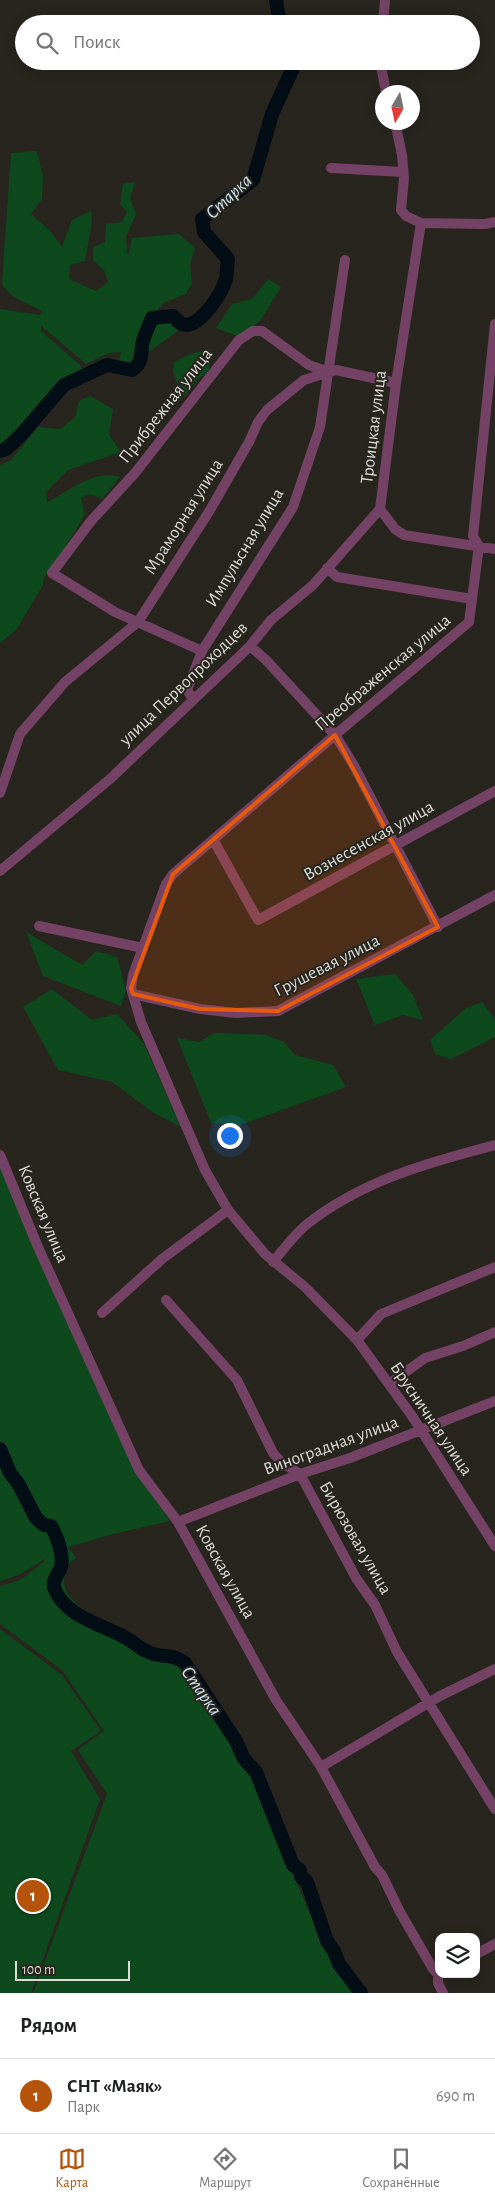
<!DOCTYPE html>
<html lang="ru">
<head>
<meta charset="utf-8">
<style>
	body { margin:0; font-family:"Alegreya Sans",sans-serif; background:#f2f2f2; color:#202124 }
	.controls { position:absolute; right:15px; bottom:15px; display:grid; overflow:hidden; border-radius:10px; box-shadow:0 2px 12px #0003 }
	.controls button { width:45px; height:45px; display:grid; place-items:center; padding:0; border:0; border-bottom:1px solid #e0e0e0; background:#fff; color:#202124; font:25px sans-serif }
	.compass { position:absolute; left:375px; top:85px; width:45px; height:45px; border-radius:50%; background:#fff; box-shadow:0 2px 12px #0003; rotate:189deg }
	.scale { position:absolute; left:15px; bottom:12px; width:115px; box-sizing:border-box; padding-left:5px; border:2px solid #dedcd7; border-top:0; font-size:14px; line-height:18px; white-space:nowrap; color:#dedcd7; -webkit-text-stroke:4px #27251d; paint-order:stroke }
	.you { position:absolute; left:229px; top:1135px; width:18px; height:18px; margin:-12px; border:4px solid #fff; border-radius:50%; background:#1a73e8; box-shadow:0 0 0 8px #1a73e833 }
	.badge { display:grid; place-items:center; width:32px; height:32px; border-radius:50%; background:#b45309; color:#fff; font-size:16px; font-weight:700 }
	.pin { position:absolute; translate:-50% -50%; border:2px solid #fff; box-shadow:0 1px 5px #0006 }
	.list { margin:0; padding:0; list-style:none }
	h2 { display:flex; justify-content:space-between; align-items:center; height:65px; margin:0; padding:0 20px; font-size:21px }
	h2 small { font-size:16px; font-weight:400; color:#757577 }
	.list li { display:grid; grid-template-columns:32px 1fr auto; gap:15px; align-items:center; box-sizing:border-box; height:75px; padding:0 20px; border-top:1px solid #e0e0e0 }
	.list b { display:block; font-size:19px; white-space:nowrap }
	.list p { margin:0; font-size:16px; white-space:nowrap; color:#757577 }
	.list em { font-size:16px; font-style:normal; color:#757577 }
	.icon { flex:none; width:28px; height:28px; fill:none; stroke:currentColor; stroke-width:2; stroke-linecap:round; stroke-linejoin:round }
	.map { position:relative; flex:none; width:495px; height:1993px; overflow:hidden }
	.search { position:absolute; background:#fff; box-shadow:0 2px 12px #0003; left:15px; right:15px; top:15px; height:55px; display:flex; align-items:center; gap:12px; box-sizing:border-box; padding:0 18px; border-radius:28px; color:#757577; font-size:19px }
	.sheet { height:140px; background:#fff }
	nav { display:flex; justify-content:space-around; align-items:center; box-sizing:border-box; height:70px; border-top:1px solid #e0e0e0; background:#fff; font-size:14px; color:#757577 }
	nav a { display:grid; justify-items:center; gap:2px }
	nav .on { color:#b45309 }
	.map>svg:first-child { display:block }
	.green { fill:#0e491e }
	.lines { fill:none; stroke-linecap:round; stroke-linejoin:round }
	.river { stroke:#030d15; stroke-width:14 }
	.minor { stroke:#744264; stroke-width:10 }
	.marked { fill:#e8590c; fill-opacity:0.2; stroke:#e8590c; stroke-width:4; stroke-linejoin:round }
	.labels { text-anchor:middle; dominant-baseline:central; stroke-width:4; stroke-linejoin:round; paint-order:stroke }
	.street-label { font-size:18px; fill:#dedcd7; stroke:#27251d }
	.water-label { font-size:19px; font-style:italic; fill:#cce2f0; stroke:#27251d }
</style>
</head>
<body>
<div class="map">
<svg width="495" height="1993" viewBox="0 0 495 1993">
	<rect width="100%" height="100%" fill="#27251d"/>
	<!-- green -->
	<path class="green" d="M37 151 43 177 42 199 31 214 52 233 62 247 72 220 91 211 92 222 85 261 70 265 69 279 96 291 108 282 104 270 93 260V247L105 242 106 224 122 222 127 212 120 204 123 184 135 182 130 198 136 214 126 237 127 253 129 254 132 238 179 234 195 248 190 265 192 283 186 294 165 302 151 316 139 344 140 358 137 364 132 368 118 366 121 352 109 353 86 364 41 326V331L78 363 86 373 63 382 20 436 6 449 0 451V309L40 315 42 311C30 304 7 297 2 283L11 153Z
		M268 279 281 287 260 321 239 337 216 328 232 304 252 299Z
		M165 317H173L182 328 150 351 145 352 144 342 153 319Z
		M210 349 209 371 196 381 184 397 173 373 174 362 190 354Z
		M90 396 113 409 109 435 121 452 68 470 46 492 47 502C69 492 93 469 120 477L102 499 90 494 81 498 85 514 59 558 44 577 43 585 16 630 0 643V465L11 460 38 427 60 429 75 417 79 401Z
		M26 932 82 965 96 951 117 957 126 990 121 1006 43 976Z
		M395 974 413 995 423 1020 403 1015 375 1025 356 979Z
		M52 989 92 1020 117 1014 144 1044 181 1127 154 1113 112 1082 58 1070 23 1007Z
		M482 1002 495 1019V1037L451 1059 435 1054 430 1040 466 1008Z
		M214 1033 266 1035 284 1042 295 1055 333 1065 346 1087 240 1125 211 1123 177 1038 199 1042Z
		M0 1162 135 1470 170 1521 113 1534 68 1547 76 1558 67 1565C66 1570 64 1576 64 1581 64 1607 114 1627 134 1637V1645L149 1655 174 1658 183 1665 234 1743 252 1779 324 1946 354 1993H33L107 1794 78 1750 104 1731 63 1671 0 1624V1586L20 1580 45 1561 44 1559C30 1569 17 1577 0 1581V1449L10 1473 18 1483 33 1508 20 1482 11 1471 0 1447Z
		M0 1629 62 1675 101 1731 71 1751 100 1799 31 1993H0Z"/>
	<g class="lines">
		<!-- river -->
		<path class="river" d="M276 0 280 24
			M0 451 6 449 20 436 64 385 107 365 132 370C144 362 140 353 143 341 145 333 149 326 152 318L173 316C177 320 180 325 186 325 202 324 222 293 226 279 227 273 227 266 228 259L204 232 202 219 253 180 272 114 293 68 291 61
			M0 1449 10 1473 18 1483 36 1518 44 1525 51 1526C57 1536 64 1555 61 1567 58 1576 50 1581 56 1592 68 1617 103 1625 126 1638 134 1642 140 1649 148 1652 163 1659 169 1652 185 1663L236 1741 244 1759 256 1772 293 1865 300 1870 301 1877 307 1882 327 1941 334 1951 339 1964 361 1993"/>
		<!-- minor -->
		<path class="minor" d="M383 24 385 0
			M380 61 386 92
			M395 122 402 155 404 178 401 210 406 216 421 223 485 224 495 222
			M331 168 403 172
			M421 223 396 383 380 509 395 529 404 535 495 549
			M495 324 473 536 479 546 469 622 335 735 173 874 166 884 133 975 131 988 141 1022 205 1170 228 1210 265 1254 305 1287 357 1340 412 1416 495 1546
			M327 568 337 577 472 599
			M250 646 266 660 335 735 353 764 438 927
			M202 651 115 612 52 573 91 521 135 473 239 340 253 331H262L309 365 329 372
			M193 699 187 690 202 651 293 507 320 427 345 260
			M0 793 20 734 65 682 138 622 210 510 249 442 258 422 267 410 304 380 336 370 396 383
			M214 841 258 920 495 791
			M0 871 110 779 250 646 271 620 313 585 380 509
			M39 926 143 948
			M133 994 200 1009 236 1013 278 1011 495 895
			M0 1155 38 1247 139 1470 178 1522 276 1700 321 1767 375 1867 382 1875 400 1912 433 1969 438 1974V1983L443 1993
			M273 1262C283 1250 294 1235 306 1225 361 1181 429 1162 495 1145
			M166 1300 237 1380 273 1453 282 1463 300 1474 356 1578 375 1605 397 1652 495 1809
			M102 1313 162 1259 228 1210
			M357 1340 381 1314 495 1267
			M389 1384 425 1358 463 1346 495 1332
			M178 1522 300 1474 350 1458 495 1401
			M321 1767 440 1696 495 1669
			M476 1954 495 1944"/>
	</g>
	<!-- marked area -->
	<path class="marked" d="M335 735 438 927 278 1011 200 1009 133 994 131 988 173 874Z"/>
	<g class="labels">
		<!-- street labels -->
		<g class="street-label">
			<text transform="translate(166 406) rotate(-52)">Прибрежная улица</text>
			<text transform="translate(374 427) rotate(-83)">Троицкая улица</text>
			<text transform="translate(184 517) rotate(-58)">Мраморная улица</text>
			<text transform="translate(245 548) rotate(-59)">Импульсная улица</text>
			<text transform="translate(383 673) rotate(-40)">Преображенская улица</text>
			<text transform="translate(184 684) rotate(-44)">улица Первопроходцев</text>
			<text transform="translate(369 841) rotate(-29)">Вознесенская улица</text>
			<text transform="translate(327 966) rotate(-27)">Грушевая улица</text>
			<text transform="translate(43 1214) rotate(67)">Ковская улица</text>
			<text transform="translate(431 1419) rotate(56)">Брусничная улица</text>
			<text transform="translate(331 1446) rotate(-20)">Виноградная улица</text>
			<text transform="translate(355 1538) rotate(60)">Бирюзовая улица</text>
			<text transform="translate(225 1572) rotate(61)">Ковская улица</text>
		</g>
		<!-- water labels -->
		<g class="water-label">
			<text transform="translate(229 197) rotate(-43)">Старка</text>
			<text transform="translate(201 1691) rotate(55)">Старка</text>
		</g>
	</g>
</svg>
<div class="controls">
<button><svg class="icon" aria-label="layers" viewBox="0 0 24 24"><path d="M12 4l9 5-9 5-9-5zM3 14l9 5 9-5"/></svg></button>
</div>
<svg class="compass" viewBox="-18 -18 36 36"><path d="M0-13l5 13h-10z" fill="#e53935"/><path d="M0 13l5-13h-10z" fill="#757577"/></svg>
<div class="scale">100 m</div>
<div class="you"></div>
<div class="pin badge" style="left:33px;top:1896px">1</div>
<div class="search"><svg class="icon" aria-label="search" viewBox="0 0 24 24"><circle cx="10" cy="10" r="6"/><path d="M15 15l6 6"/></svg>Поиск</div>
</div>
<section class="sheet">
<h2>Рядом<small></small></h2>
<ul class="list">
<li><span class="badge">1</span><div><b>СНТ «Маяк»</b><p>Парк</p></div><em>690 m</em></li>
</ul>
</section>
<nav>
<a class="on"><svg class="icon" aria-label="map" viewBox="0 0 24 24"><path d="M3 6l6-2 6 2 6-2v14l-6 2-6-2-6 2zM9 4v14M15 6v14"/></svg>Карта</a>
<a><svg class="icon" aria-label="directions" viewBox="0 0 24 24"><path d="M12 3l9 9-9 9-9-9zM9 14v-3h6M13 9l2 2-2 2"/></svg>Маршрут</a>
<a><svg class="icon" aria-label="saved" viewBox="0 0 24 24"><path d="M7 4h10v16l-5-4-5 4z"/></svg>Сохранённые</a>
</nav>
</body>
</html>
